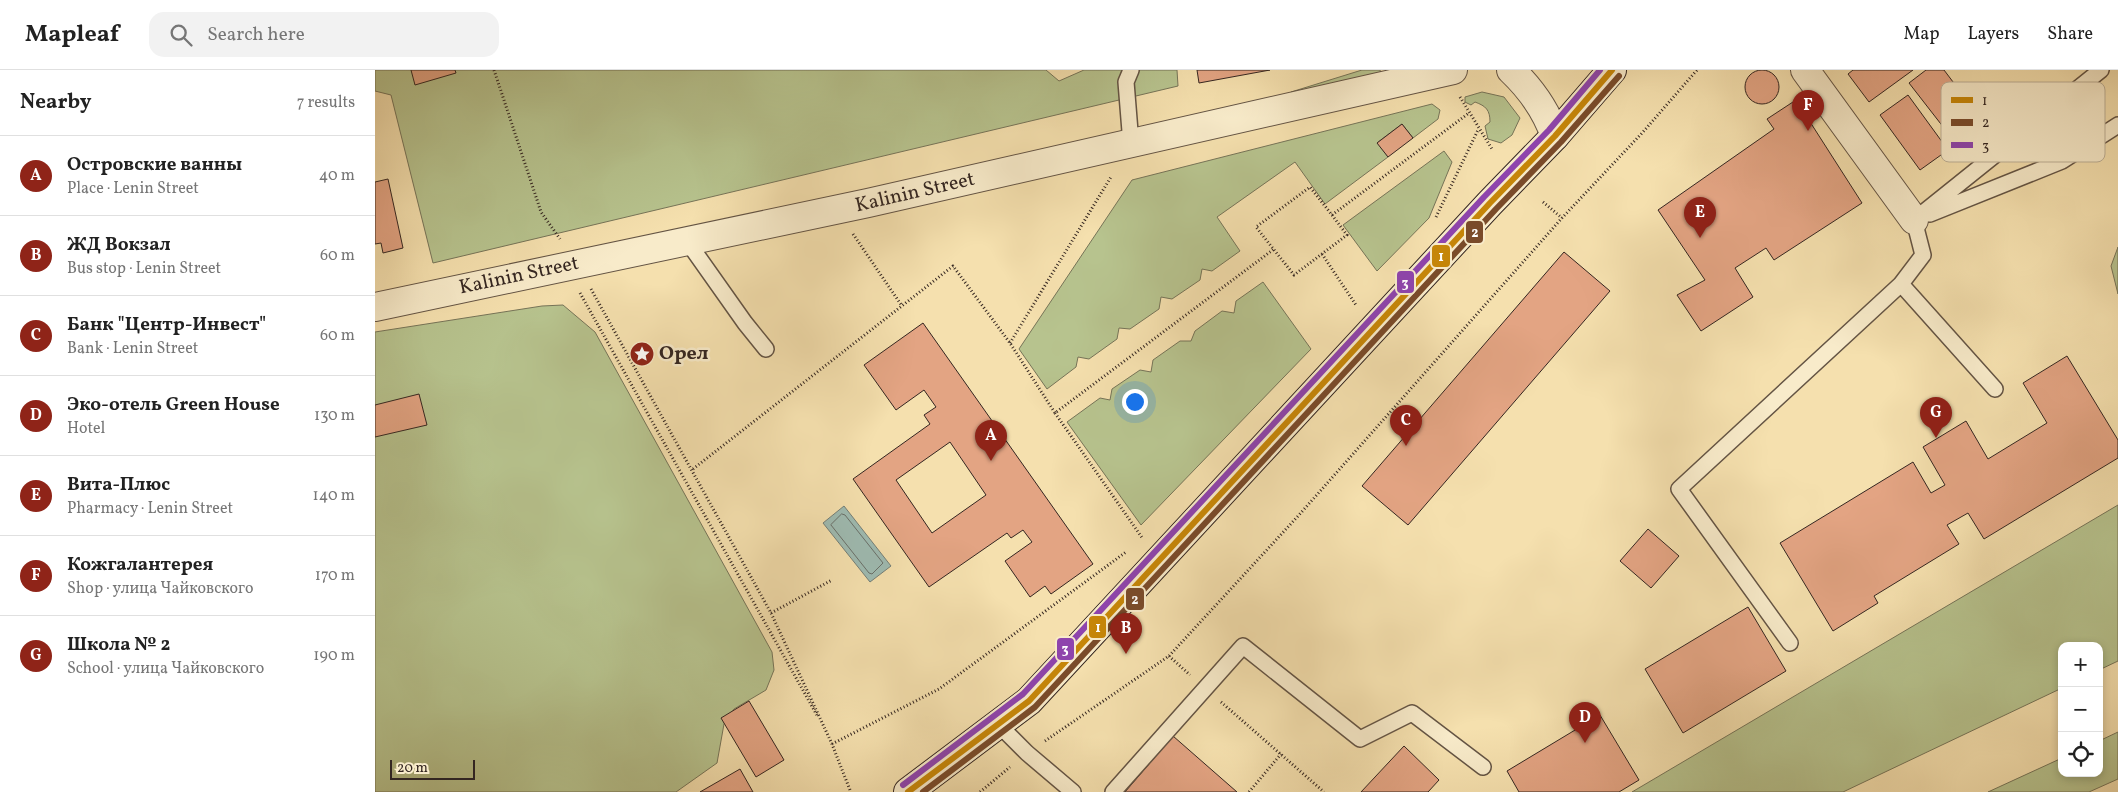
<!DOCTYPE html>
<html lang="en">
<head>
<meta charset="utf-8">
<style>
	body { margin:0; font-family:Vollkorn,serif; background:#f2f2f2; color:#222 }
	.controls { position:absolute; right:15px; bottom:15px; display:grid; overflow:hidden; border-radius:10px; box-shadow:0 2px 8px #0003 }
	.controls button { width:45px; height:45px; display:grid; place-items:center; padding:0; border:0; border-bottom:1px solid #e0e0e0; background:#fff; color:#222; font:25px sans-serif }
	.scale { position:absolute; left:15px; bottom:12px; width:85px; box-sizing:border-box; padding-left:5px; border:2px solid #342621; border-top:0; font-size:14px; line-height:18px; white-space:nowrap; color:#342621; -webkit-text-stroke:4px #f8ebca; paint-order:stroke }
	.you { position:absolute; left:759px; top:331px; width:18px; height:18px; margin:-12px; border:4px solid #fff; border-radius:50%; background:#1a73e8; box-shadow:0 0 0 8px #1a73e833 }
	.badge { display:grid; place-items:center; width:32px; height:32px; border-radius:50%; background:#8f2418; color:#fff; font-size:16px; font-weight:700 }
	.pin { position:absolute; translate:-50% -41px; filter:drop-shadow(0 1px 2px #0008) }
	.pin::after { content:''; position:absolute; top:26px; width:18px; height:15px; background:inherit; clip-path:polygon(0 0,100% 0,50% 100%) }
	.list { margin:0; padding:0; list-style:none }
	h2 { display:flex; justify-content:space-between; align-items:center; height:65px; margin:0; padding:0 20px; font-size:21px }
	h2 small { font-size:16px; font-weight:400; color:#767676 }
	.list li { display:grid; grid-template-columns:32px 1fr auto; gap:15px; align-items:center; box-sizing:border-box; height:80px; padding:0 20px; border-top:1px solid #e0e0e0 }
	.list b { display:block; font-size:19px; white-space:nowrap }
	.list p { margin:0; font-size:16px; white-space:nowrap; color:#767676 }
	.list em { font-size:16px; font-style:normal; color:#767676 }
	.icon { flex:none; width:28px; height:28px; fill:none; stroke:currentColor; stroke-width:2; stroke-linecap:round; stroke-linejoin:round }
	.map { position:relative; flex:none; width:1743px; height:722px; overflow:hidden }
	header { display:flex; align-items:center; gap:30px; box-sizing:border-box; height:70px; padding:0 25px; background:#fff; border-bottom:1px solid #e0e0e0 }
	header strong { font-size:24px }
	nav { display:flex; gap:28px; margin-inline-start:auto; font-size:18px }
	.search { width:350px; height:45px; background:#f2f2f2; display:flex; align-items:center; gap:12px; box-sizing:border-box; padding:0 18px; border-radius:15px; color:#767676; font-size:19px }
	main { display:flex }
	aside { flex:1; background:#fff }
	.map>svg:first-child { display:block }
	.green { fill:#b7c38e; stroke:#767458 }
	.water { fill:#9ebbb2; stroke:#747f78 }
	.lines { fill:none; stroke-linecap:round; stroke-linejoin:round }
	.shore { stroke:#69706a; stroke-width:1 }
	.building { fill:#e3a483; stroke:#342621; fill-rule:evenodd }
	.lane-casing { stroke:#645444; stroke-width:18 }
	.street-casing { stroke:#645444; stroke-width:30 }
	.secondary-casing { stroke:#342621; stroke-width:30 }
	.path { stroke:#342621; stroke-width:3; stroke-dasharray:1 2.5; stroke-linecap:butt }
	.lane { stroke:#f8ebca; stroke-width:15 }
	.street { stroke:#f8ebca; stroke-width:28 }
	.secondary { stroke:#f8ebca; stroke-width:28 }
	.bus-1-casing { stroke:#f8ebca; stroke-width:10 }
	.bus-2-casing { stroke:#f8ebca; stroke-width:10 }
	.bus-3-casing { stroke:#f8ebca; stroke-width:10 }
	.bus-1 { stroke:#c68608; stroke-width:6 }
	.bus-2 { stroke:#7a4b2a; stroke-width:6 }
	.bus-3 { stroke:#8e44ad; stroke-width:6 }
	.labels { text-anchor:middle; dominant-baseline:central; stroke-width:5; stroke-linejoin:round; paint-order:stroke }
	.street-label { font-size:20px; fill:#342621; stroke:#f8ebca }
	.poi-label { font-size:20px; font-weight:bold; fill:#342621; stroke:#f8ebca; text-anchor:start }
	.key { fill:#f8ebca; stroke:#bdb097; stroke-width:1 }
	.key-label { font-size:14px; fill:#342621 }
	.line-badge { stroke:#f8ebca; stroke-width:2 }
	.badge-label { font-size:14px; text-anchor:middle; font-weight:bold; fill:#fff }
</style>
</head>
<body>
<header>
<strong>Mapleaf</strong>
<div class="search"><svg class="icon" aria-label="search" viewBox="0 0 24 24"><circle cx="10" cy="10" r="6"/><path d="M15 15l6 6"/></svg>Search here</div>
<nav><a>Map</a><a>Layers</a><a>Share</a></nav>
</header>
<main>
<aside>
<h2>Nearby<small>7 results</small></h2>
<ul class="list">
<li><span class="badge">A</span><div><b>Островские ванны</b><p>Place · Lenin Street</p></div><em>40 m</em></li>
<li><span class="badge">B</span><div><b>ЖД Вокзал</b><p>Bus stop · Lenin Street</p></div><em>60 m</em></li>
<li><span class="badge">C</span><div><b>Банк &quot;Центр-Инвест&quot;</b><p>Bank · Lenin Street</p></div><em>60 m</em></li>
<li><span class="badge">D</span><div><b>Эко-отель Green House</b><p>Hotel</p></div><em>130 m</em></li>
<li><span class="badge">E</span><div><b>Вита-Плюс</b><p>Pharmacy · Lenin Street</p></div><em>140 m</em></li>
<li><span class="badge">F</span><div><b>Кожгалантерея</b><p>Shop · улица Чайковского</p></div><em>170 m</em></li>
<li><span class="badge">G</span><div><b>Школа № 2</b><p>School · улица Чайковского</p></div><em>190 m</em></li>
</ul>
</aside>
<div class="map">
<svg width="1743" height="722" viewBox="0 0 1743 722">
	<rect width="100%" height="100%" fill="#f5e0ae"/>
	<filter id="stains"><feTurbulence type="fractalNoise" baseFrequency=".004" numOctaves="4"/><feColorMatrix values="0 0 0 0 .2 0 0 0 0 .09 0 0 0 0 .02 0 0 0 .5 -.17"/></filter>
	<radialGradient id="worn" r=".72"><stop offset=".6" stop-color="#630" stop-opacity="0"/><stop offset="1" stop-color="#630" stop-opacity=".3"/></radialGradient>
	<!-- green -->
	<path class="green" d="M0 0H671L684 11 709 0H802L803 16 58 193 16 25 0 21Z
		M987 0H1005L1007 8 915 26 916 22Z
		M1107 22 1129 27 1145 48 1137 65 1126 73 1113 69 1110 56 1115 52C1115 40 1111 36 1100 32L1096 35 1090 32V27Z
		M1057 34 1065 40 1063 49 1038 68 1027 54 1003 72 1013 87 950 134 920 92 842 147 865 181 837 201 827 199 825 210 797 229 786 227 784 239 755 259 744 258 742 269 714 289 703 287 701 297 672 319 644 279 757 110Z
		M1069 81 1077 92 1054 148 1002 201 968 155Z
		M1743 177V224L1736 196Z
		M888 212 936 279 766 455 692 352 725 328 735 330 737 319 765 300 776 302 778 290 805 271H816L820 261 847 241 859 243 861 231Z
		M188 235 220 262 397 582 399 600 391 620 359 639 349 654 342 693 301 722H0V262L167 236Z
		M1743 435V591L1724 600V576H1687V618L1468 722H1257Z
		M1743 662V709L1714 722H1613L1687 688V703H1724V671Z"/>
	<!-- water -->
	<path class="water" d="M469 436 516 496 495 512 448 453Z"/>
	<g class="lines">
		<!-- shore -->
		<path class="shore" d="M467 444 470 445 508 493 497 504 494 503 456 455Z"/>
	</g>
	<!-- building -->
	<path class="building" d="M36 0H80L81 3 40 15Z
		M822 0H895L824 13Z
		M1478 0H1538L1494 32 1473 4Z
		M1551 0H1569L1597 37 1569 58 1534 13Z
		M1370 17a17 17 0 1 1 34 0a17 17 0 1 1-34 0Z
		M1533 25 1573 80 1545 100 1505 45Z
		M1421 30 1487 133 1399 190 1391 178 1360 198 1378 227 1326 261 1302 225 1330 210 1283 140 1399 59 1392 49Z
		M1027 54 1038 68 1013 87 1002 73Z
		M13 109 28 178 8 183 6 173 0 174V112Z
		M1189 182 1235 221 1033 455 987 416Z
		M548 253 718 494 676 524 670 516 655 527 630 491 657 472 648 460 636 468 632 463 554 517 478 409 555 354 549 345 561 337 549 320 521 340 489 295ZM575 372 611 425 557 463 521 410Z
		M1692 286 1743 370V388L1609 469 1593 443 1572 455 1584 474 1499 526 1503 533 1458 561 1405 473 1538 392 1556 423 1570 415 1548 377 1591 351 1613 389 1672 353 1648 313Z
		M44 324 52 355 0 367V335Z
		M1273 459 1304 486 1276 518 1245 491Z
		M1373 537 1411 601 1308 663 1270 599Z
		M374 631 409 690 381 707 346 648Z
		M1225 645 1264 710 1244 722H1144L1132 701Z
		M798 666 862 722H750Z
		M1029 676 1064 710 1053 722H986Z
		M365 699 378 722H325Z"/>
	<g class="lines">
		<defs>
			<path id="lane" d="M756 74 751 12 756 0
				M1555 144 1687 91 1743 55
				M1539 150 1726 0
				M1539 150 1548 185 1526 214 1620 319
				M312 171 370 253 391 279
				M1415 573 1304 419 1526 214
				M623 654 652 683 698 722
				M738 722 868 576 985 669 1037 643 1108 697"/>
			<path id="street" d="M1136 0C1156 19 1171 40 1180 66
				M1430 0 1539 150
				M0 237 493 133 1078 0"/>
			<path id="secondary" d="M533 722 654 631 1115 133 1180 66 1237 0"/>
		</defs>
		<!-- lane casing -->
		<use href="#lane" class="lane-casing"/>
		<!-- street casing -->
		<use href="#street" class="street-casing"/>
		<!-- secondary casing -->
		<use href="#secondary" class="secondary-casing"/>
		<!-- path -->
		<path class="path" d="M119 0 166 142 185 169
			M1085 27 1117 79
			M1168 132 1187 148
			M957 145 972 165 919 205 881 157 935 117 957 145 1094 43
			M1061 147 1103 60
			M478 164 527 236
			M947 184 981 235
			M216 219 396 543 457 674 475 720
			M205 223 443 647
			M635 273 736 107
			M680 343 768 469
			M318 399 578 196 635 273 680 343 899 179
			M396 543 457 510
			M794 586 815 605
			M846 632 949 722
			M670 671 794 586 924 445 1187 148 1268 62 1322 0
			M457 674 564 619 751 482
			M605 722 635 697
			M874 722 906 684"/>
		<!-- lane -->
		<use href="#lane" class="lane"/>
		<!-- street -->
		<use href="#street" class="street"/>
		<!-- secondary -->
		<use href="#secondary" class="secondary"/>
		<defs>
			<path id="bus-1" d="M533 722 654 631 1115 133 1180 66 1237 0"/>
			<path id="bus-2" d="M548 722 660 637 1121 139 1186 72 1244 6"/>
			<path id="bus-3" d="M528 715 648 624 1109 127 1174 60 1225 0"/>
		</defs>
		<!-- bus-1 casing -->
		<use href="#bus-1" class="bus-1-casing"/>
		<!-- bus-2 casing -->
		<use href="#bus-2" class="bus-2-casing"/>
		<!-- bus-3 casing -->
		<use href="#bus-3" class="bus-3-casing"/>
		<!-- bus-1 -->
		<use href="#bus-1" class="bus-1"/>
		<!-- bus-2 -->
		<use href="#bus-2" class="bus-2"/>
		<!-- bus-3 -->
		<use href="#bus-3" class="bus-3"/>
	</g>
	<!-- icons -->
	<defs>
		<symbol id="sight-disc" viewBox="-11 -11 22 22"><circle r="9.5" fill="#8f2418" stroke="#f8ebca"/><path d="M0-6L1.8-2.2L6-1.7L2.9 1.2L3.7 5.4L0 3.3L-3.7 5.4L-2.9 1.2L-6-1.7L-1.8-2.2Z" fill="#fff"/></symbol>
	</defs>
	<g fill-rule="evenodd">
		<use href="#sight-disc" x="253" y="270" width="28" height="28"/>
	</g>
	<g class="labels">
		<!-- street labels -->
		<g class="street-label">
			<text transform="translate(540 123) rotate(-13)">Kalinin Street</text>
			<text transform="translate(144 206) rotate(-12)">Kalinin Street</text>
		</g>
		<!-- poi labels -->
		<g class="poi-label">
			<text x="284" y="284">Орел</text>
		</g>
	</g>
	<!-- legend -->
	<rect x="1566" y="12" width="164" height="80" rx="8" class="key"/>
	<rect x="1576" y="27" width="22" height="6" fill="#c68608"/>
	<rect x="1576" y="49" width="22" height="7" fill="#7a4b2a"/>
	<rect x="1576" y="72" width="22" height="6" fill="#8e44ad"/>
	<g class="key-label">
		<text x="1607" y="35">1</text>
		<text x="1607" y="57">2</text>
		<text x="1607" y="80">3</text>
	</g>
	<g class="line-badge">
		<rect x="1090" y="150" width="19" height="24" rx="5" fill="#7a4b2a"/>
		<rect x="1056" y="174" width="20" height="24" rx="5" fill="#c68608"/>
		<rect x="1021" y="200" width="19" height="24" rx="5" fill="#8e44ad"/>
		<rect x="750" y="517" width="20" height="24" rx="5" fill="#7a4b2a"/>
		<rect x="713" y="545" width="19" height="24" rx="5" fill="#c68608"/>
		<rect x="681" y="567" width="19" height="24" rx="5" fill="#8e44ad"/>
	</g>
	<g class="badge-label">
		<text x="1100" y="167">2</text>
		<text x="1066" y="191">1</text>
		<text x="1030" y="217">3</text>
		<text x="760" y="534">2</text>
		<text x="723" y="562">1</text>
		<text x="690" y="583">3</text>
	</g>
	<rect width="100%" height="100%" filter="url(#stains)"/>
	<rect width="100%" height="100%" fill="url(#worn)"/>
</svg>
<div class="controls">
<button>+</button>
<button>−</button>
<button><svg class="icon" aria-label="locate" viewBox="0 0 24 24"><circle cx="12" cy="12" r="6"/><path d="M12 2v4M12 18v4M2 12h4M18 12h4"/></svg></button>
</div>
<div class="scale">20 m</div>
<div class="you"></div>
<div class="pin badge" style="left:616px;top:391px">A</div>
<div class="pin badge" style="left:751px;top:584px">B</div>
<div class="pin badge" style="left:1031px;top:376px">C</div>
<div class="pin badge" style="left:1210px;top:673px">D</div>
<div class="pin badge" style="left:1325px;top:168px">E</div>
<div class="pin badge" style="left:1433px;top:61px">F</div>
<div class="pin badge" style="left:1561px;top:368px">G</div>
</div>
</main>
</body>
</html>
